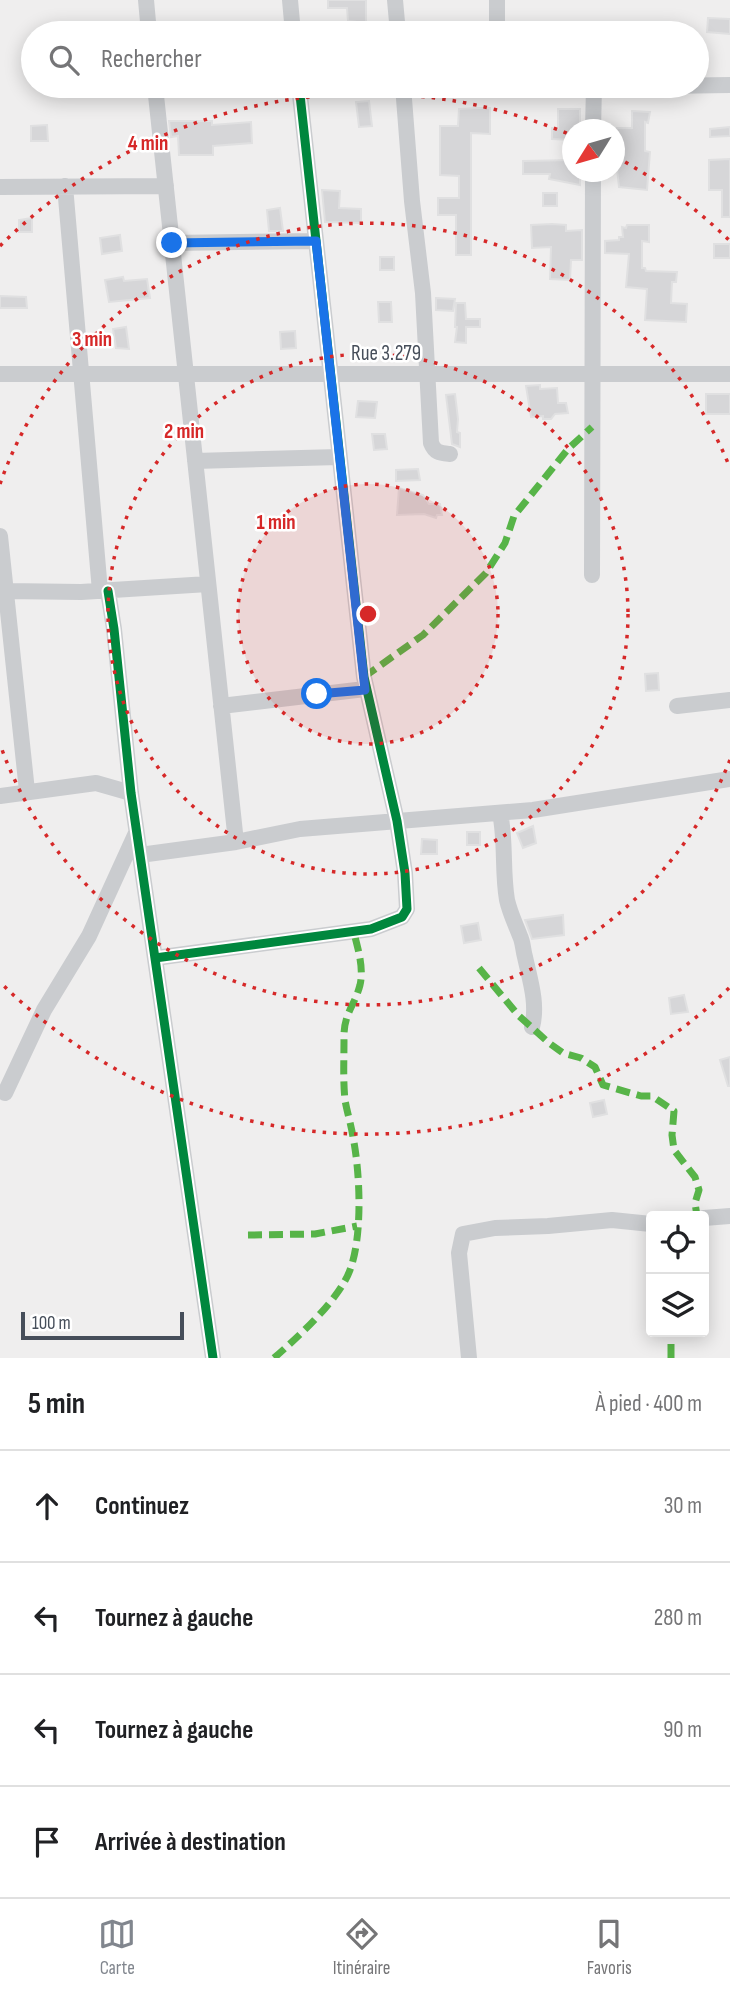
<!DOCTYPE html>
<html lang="fr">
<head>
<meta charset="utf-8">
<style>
	body { margin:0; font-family:"Sofia Sans Condensed",sans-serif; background:#f2f2f2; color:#202124 }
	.controls { position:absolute; right:21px; bottom:21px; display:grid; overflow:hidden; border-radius:7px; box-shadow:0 4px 18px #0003 }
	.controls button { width:63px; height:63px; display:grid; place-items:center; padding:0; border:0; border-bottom:2px solid #e0e0e0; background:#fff; color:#202124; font:35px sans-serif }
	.compass { position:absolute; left:562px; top:119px; width:63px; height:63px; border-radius:50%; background:#fff; box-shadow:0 4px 18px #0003; rotate:233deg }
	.scale { position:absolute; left:21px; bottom:18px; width:163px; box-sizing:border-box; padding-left:7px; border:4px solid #464e5a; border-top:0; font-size:19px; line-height:24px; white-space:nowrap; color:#464e5a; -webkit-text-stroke:5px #fff; paint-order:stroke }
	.stop { position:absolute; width:21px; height:21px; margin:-16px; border:5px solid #1a73e8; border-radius:50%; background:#fff }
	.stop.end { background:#1a73e8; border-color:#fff; box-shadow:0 2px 7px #0008 }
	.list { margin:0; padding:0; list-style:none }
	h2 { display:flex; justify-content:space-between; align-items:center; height:91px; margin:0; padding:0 28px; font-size:30px }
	h2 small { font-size:23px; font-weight:400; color:#757577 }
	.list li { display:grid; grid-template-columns:46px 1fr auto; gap:21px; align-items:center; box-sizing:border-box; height:112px; padding:0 28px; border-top:2px solid #e0e0e0 }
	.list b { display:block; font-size:26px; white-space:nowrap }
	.list em { font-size:23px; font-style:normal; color:#757577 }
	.icon { flex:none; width:38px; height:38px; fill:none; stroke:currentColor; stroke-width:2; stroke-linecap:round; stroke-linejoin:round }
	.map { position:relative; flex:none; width:730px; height:1358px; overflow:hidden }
	.search { position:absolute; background:#fff; box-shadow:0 4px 18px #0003; left:21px; right:21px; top:21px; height:77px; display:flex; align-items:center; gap:18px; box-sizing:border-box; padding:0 24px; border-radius:38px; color:#757577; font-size:26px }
	.sheet { height:539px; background:#fff }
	nav { display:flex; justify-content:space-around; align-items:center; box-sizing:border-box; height:98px; border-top:2px solid #e0e0e0; background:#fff; font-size:19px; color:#757577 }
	nav a { display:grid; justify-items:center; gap:4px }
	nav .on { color:#81868e }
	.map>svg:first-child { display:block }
	.building { fill:#d6d6d8; stroke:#e0e0e1; stroke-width:2 }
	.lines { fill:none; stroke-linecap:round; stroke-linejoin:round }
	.minor { stroke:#cacccf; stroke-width:16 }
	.quiet { stroke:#57b448; stroke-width:7; stroke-dasharray:14 7; stroke-linecap:butt }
	.cycleway-casing { stroke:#fff; stroke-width:13 }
	.cycleway { stroke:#00873e; stroke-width:9 }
	.route { stroke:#1a73e8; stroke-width:9 }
	.ring { fill:none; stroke:#d62828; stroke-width:3.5; stroke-dasharray:3.5 7 }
	.labels { text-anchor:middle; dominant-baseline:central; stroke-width:5; stroke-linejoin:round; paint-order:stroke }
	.street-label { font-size:21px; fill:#464e5a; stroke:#fff }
	.centre { fill:#d62828; stroke:#fff; stroke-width:3.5 }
	.ring-label { font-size:21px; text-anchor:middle; font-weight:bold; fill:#d62828; stroke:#fff; stroke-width:5; stroke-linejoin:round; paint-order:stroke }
</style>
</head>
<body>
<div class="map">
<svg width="730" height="1358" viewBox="0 0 730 1358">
	<rect width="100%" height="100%" fill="#efeeee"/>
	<!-- building -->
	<path class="building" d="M328 0H366V23L348 21 347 8H328Z
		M708 18 730 19V34L707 32Z
		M369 101 372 126 359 127 356 102Z
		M479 108H490V134L471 133V255H456V215H438V198H459V176L440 175V126H458L459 109Z
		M558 109H580V130H572V140L552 139V128H558Z
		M632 111 650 112 648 123 645 122V151L650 152 647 190 619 187 617 169 614 168 617 128H632Z
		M169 121H212V125L251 122 252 143 213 146V155H179L178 136 171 137Z
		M47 125 48 141H31V126Z
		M730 127V136L710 137V129Z
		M730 159V217H722V190H709V160Z
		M572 160V172H580V185L549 179 550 174H523V161Z
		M322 190 340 191 339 208 361 209V223L325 222Z
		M543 193H557V206H543Z
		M280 208 283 231H269L267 210Z
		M32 218V232H19V220Z
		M552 224 566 225V231L582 230V260H571L570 280 550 279 551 247 532 248 531 225Z
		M627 225H649V242L642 241V268H645L646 271 677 272 676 282H672L671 303 687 304 686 322 645 320 647 289 626 287 629 254 605 253V241L619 240V237H623L622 227 626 228Z
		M120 235 122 251 102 254 100 238Z
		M714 244H730V258H714Z
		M380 257H394V270H380Z
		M123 277 124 281 147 279 150 298 109 302 105 280Z
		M0 296 26 297 27 308H0Z
		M436 298 455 299 453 311 436 310Z
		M378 302H391L392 322H379Z
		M456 303H465L466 319H480V327H466V343L455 342 457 327H455Z
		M126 327 129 349 116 348 113 329Z
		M295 331 296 348 281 349 280 332Z
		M540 385V389L557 388 558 403H566L568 413 555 414 551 419H543V416L531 417 526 386Z
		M455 394 458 419 457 432 460 433V447L452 444 446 395Z
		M706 394H730V414H706Z
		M358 401 377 402 375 418 356 417Z
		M372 434H385L387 449 374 450Z
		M418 469 420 480 396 481V470Z
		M399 488 423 495 429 504H440L442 515H437L436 518 424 514 397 515Z
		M658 673 659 690 646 691 645 674Z
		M533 826 536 843 523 848 517 833Z
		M467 832H480V845H467Z
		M422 839 437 840V854H421Z
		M563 915 564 935 532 939 525 920Z
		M478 923 481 940 464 943 461 926Z
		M684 995 688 1012 671 1014 669 998Z
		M730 1057V1086H728L720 1060Z
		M604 1100 607 1114 593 1117 590 1103Z"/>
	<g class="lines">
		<!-- minor -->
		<path class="minor" d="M146 0 149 33
			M290 0 293 33
			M395 0 398 33
			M497 0V33
			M155 86 236 842
			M403 86 412 201 423 293 431 443C435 453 440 453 450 454
			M664 86 730 85
			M593 130 594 86
			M65 186 100 591
			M0 187 166 186
			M172 243 316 241
			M0 374H730
			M195 461 339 457
			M0 536 27 791
			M592 575 593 172
			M6 591 81 592 208 584
			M108 591 114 629 131 793 213 1358
			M221 706 365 689
			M677 706 730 700
			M0 796 96 783 131 793
			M500 813C506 841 502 871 507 900 510 913 515 923 520 936 523 942 523 950 525 957 530 980 538 1004 532 1027
			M140 855 236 842 300 829 533 810 730 779
			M155 958 371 929 402 917 407 909 405 873 397 821 364 677 299 86
			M5 1093 44 1010 89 936 136 833
			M704 1218 730 1216
			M469 1358 459 1253 463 1234 495 1228 548 1226 612 1220 651 1224"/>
		<!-- quiet -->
		<path class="quiet" d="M364 677 423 635 486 573 505 543 514 516 568 449 592 427
			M479 968 518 1015 549 1043 563 1053 581 1058 595 1067 603 1085 641 1096H652L674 1111 672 1135 674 1150 695 1177 699 1190 695 1203 697 1216
			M248 1235 315 1234 357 1226
			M274 1358C298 1337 339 1300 350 1270 363 1235 360 1172 353 1137 351 1124 347 1112 345 1100 343 1081 344 1060 344 1041 343 1013 354 1008 360 985 364 968 358 949 354 933
			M671 1358V1332"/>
		<defs>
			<path id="cycleway" d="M108 591 114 629 131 793 213 1358
				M155 958 371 929 402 917 407 909 405 873 397 821 364 677 299 86"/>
		</defs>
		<!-- cycleway casing -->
		<use href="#cycleway" class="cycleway-casing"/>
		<!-- cycleway -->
		<use href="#cycleway" class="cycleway"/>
	</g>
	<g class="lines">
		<!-- route -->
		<path class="route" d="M172 243 316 241 365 690 317 694"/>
	</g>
	<!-- distance rings -->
	<circle cx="368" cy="614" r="130" fill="#d62828" fill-opacity=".12"/>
	<g class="ring">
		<circle cx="368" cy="614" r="130"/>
		<circle cx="368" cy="614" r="260"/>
		<path d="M730 760A390 390 0 0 1 0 744M0 484A390 390 0 0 1 730 468"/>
		<path d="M729 988A520 520 0 0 1 0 982M0 246A520 520 0 0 1 571 135M616 157A520 520 0 0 1 729 240"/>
	</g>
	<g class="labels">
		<!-- street labels -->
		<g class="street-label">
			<text x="386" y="353">Rue 3.279</text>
		</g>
	</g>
	<circle cx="368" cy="614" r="10" class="centre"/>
	<g class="ring-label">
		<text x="148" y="150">4 min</text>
		<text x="92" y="346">3 min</text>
		<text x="184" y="438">2 min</text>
		<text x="276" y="529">1 min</text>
	</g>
</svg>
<div class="controls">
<button><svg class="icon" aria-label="locate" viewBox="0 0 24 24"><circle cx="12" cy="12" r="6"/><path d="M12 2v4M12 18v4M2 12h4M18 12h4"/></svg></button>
<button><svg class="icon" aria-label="layers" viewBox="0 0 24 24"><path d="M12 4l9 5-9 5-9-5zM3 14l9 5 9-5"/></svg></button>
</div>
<svg class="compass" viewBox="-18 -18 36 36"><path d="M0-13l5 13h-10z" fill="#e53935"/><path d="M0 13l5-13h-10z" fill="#757577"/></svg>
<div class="scale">100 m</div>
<div class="stop" style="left:317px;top:694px"></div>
<div class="stop end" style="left:172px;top:243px"></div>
<div class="search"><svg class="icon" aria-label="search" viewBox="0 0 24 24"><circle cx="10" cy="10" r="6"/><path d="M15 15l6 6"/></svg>Rechercher</div>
</div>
<section class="sheet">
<h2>5 min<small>À pied · 400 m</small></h2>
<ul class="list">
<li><svg class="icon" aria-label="ahead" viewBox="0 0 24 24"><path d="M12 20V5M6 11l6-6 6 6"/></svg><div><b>Continuez</b></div><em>30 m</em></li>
<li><svg class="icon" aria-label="left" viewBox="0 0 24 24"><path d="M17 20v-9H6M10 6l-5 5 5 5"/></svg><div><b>Tournez à gauche</b></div><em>280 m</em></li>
<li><svg class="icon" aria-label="left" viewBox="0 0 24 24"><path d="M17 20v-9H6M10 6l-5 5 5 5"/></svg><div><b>Tournez à gauche</b></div><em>90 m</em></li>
<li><svg class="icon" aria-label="arrive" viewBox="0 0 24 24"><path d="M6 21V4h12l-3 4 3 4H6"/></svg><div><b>Arrivée à destination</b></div></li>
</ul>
</section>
<nav>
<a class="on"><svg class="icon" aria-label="map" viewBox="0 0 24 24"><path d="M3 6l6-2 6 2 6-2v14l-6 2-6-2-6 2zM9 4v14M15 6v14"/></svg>Carte</a>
<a><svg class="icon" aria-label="directions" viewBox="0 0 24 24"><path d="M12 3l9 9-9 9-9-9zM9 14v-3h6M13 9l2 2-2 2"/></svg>Itinéraire</a>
<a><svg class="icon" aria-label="saved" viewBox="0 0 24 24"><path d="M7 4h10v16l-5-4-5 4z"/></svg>Favoris</a>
</nav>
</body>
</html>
